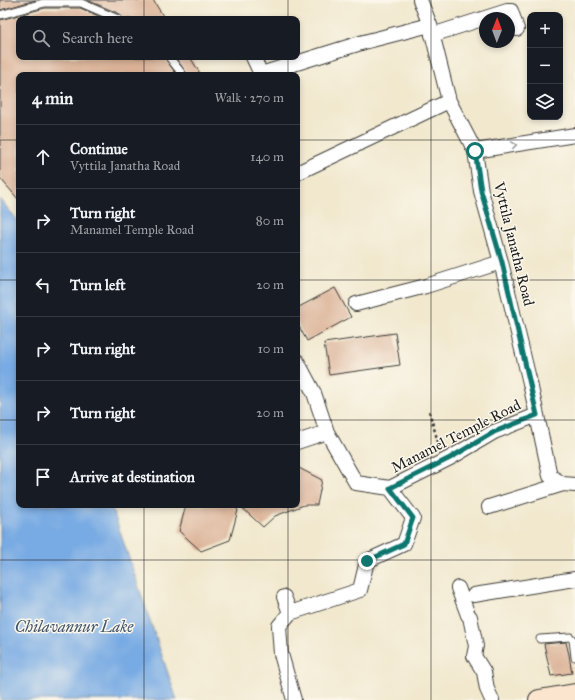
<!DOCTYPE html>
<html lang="en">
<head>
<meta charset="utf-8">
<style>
	body { margin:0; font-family:"IM FELL Great Primer",serif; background:#20242c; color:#f1f3f6 }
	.controls { position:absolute; right:12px; top:12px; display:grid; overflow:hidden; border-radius:8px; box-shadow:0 2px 6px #0003 }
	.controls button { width:36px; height:36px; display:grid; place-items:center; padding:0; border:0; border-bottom:1px solid #363941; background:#171b24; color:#f1f3f6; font:20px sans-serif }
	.compass { position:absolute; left:479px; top:12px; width:36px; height:36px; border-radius:50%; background:#171b24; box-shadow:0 2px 6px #0003; rotate:1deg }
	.stop { position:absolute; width:12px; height:12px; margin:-9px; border:3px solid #0f766e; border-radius:50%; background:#fff }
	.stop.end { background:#0f766e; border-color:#fff; box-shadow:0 1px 4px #0008 }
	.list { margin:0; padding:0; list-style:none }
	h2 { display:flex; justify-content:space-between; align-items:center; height:52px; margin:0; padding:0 16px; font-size:17px }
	h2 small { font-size:13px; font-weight:400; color:#9ea1a6 }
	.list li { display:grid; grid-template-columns:26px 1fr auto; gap:12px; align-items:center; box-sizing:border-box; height:64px; padding:0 16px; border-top:1px solid #363941 }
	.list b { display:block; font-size:15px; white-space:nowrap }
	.list p { margin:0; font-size:13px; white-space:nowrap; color:#9ea1a6 }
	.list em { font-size:13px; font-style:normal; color:#9ea1a6 }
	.icon { flex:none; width:22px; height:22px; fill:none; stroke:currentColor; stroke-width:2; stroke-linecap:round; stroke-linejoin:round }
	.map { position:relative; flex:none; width:575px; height:700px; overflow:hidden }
	.search { position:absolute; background:#171b24; box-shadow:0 2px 6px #0003; left:16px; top:16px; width:284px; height:44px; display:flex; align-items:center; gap:10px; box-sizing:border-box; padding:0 14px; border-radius:8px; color:#9ea1a6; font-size:15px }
	.panel { position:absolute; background:#171b24; box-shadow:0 2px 6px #0003; left:16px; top:72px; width:284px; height:436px; border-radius:8px }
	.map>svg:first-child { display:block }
	.water { fill:#78aae3; stroke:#4a6380 }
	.building { fill:#dcb398 }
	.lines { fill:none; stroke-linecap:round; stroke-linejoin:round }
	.lane-casing { stroke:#3c3b37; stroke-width:9 }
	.street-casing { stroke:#3c3b37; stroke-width:16 }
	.secondary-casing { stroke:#3c3b37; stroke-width:22 }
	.path { stroke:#3c3b37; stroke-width:2.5; stroke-dasharray:3 3; stroke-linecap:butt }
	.lane { stroke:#fff; stroke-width:7 }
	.street { stroke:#fff; stroke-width:14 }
	.secondary { stroke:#fbe5cf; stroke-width:20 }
	.oneway { stroke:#999 }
	.route { stroke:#0f766e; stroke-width:5 }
	.grid { fill:none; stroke:#1c1c1c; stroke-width:1; stroke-opacity:0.55 }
	.labels { text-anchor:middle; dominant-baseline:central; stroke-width:3; stroke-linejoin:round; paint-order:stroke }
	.street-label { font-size:15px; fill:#1c1c1c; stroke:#fbf7ec }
	.water-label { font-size:16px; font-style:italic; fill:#41556c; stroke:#fbf7ec }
</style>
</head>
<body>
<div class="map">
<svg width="575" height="700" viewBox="0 0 575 700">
	<rect width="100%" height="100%" fill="#fbf7ec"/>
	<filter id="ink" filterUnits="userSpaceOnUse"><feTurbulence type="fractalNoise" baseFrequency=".025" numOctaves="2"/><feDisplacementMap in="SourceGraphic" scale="8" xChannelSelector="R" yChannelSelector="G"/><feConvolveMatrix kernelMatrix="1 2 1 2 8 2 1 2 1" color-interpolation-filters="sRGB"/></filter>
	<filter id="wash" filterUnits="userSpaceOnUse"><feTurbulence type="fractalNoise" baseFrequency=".012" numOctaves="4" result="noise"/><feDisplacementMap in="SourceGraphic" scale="16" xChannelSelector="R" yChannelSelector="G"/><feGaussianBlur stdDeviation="0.9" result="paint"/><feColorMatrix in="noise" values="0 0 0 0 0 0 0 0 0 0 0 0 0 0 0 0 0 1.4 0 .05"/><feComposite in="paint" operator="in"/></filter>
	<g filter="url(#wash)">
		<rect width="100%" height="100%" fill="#f1e8ce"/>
		<!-- water -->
		<path class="water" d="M0 199 19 222V505H111L177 700H0Z"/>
		<g id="blocks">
			<!-- building -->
			<path class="building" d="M0 0H36L0 10Z
				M87 0H153L165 19H123L120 14Z
				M45 8H80L105 19H19V57H164L177 75H19V200L0 178V20Z
				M175 57H190L201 75H188Z
				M335 288 351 317 307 341 297 323V308Z
				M395 333 400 365 329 375 324 343Z
				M297 467 322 480 317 505H304L275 516 263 527 239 505H297Z
				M186 505H231L238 510 230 540 201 551 179 531Z
				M566 642 569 655 572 673 551 676 544 644Z"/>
		</g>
	</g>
	<g filter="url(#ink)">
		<use href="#blocks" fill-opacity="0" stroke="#3c3b37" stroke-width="1"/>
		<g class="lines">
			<defs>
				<path id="lane" d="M0 15 44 3H81L118 19
					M169 57 183 75
					M540 639 570 637 573 640 575 657"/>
				<path id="street" d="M420 0 430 25 449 101 475 151 481 191 501 262 530 383 550 476 563 484 575 485
					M432 35 507 11H511L517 29
					M253 57 261 74 364 42 430 25
					M475 151 575 135
					M297 173 449 101
					M356 304 426 286 501 262
					M297 442 327 432
					M390 488 450 458 494 432 537 415
					M489 507 563 484
					M458 588 468 615 470 617 476 646 474 656 484 672 487 689 492 700
					M474 595 575 579
					M284 597 290 613
					M294 700 281 654 279 626 290 613 360 590 367 561 404 544 413 518 390 488 356 483 327 432 314 393 297 361"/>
				<path id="secondary" d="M539 700 575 694"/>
			</defs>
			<!-- lane casing -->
			<use href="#lane" class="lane-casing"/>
			<!-- street casing -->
			<use href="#street" class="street-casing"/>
			<!-- secondary casing -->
			<use href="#secondary" class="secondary-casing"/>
			<!-- path -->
			<path class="path" d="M429 411 440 449"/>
			<!-- lane -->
			<use href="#lane" class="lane"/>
			<!-- street -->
			<use href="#street" class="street"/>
			<!-- secondary -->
			<use href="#secondary" class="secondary"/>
		</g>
		<!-- one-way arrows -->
		<defs><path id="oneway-chevron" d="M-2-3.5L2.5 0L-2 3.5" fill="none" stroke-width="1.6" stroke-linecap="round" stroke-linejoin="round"/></defs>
		<use class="oneway" href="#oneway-chevron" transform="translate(514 145) rotate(-9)"/>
	</g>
	<g class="lines" filter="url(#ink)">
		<!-- route -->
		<path class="route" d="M367 561 404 544 413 518 390 488 450 458 494 432 537 415 502 262 481 191 475 151"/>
	</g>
	<!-- grid -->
	<path class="grid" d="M144 0V19M288 0V19M431 0V700M144 57V75M288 57V75M0 140H19M297 140H575M0 280H19M297 280H575M0 420H19M297 420H575M144 505V700M288 505V700M0 560H575"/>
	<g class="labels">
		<!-- street labels -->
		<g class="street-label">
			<text transform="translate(514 244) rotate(76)">Vyttila Janatha Road</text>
			<text transform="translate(456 436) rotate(-27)">Manamel Temple Road</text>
		</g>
		<!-- water labels -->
		<g class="water-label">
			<text x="74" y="626">Chilavannur Lake</text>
		</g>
	</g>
</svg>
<div class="controls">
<button>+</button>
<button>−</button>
<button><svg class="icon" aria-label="layers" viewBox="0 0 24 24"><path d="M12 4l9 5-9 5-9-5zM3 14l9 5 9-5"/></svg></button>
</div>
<svg class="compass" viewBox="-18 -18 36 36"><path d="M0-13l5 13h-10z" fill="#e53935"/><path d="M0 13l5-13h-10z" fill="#9ea1a6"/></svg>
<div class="stop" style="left:475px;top:151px"></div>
<div class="stop end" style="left:367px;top:561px"></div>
<div class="search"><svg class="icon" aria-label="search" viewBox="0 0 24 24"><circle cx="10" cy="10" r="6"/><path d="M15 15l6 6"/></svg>Search here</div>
<section class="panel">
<h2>4 min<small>Walk · 270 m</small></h2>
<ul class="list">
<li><svg class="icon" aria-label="ahead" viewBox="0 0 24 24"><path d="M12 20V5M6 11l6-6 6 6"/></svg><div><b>Continue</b><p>Vyttila Janatha Road</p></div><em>140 m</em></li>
<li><svg class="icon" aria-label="right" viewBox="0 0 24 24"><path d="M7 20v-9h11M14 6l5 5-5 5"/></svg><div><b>Turn right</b><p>Manamel Temple Road</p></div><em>80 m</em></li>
<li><svg class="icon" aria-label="left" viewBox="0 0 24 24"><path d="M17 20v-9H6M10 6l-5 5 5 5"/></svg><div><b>Turn left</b></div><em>20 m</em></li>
<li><svg class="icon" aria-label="right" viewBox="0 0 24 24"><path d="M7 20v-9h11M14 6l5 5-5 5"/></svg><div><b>Turn right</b></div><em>10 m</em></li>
<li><svg class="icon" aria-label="right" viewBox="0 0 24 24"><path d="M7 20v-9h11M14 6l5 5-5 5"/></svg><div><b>Turn right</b></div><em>20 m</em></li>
<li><svg class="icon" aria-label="arrive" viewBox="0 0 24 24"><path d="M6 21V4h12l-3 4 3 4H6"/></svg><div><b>Arrive at destination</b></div></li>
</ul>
</section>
</div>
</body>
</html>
